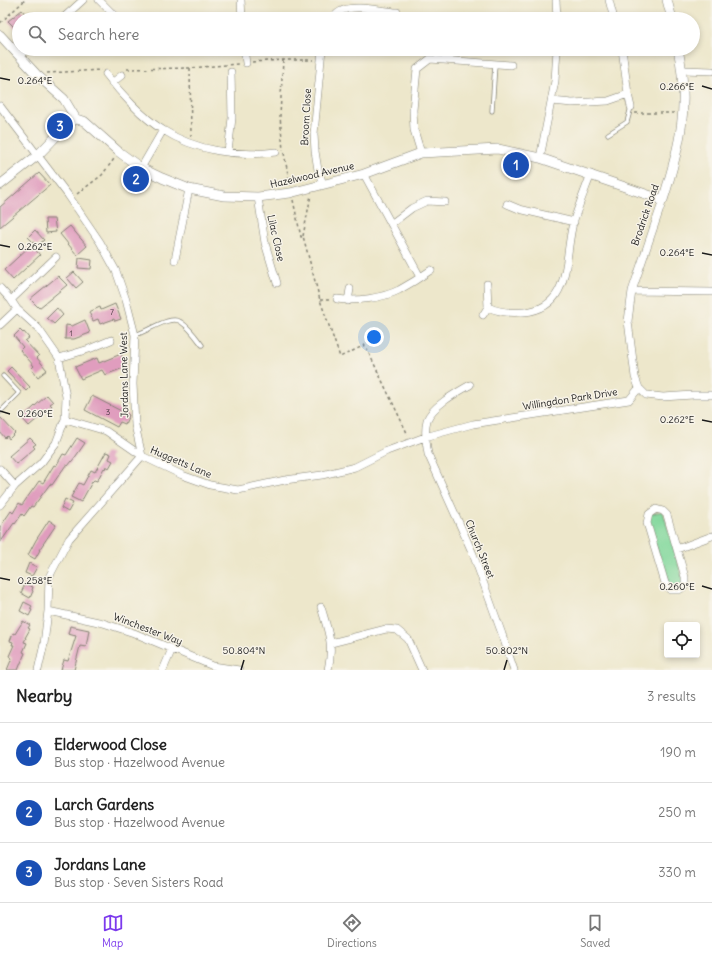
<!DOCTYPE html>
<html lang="en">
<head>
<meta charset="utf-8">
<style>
	body { margin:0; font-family:Delius,sans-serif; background:#f2f2f2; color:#222 }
	.controls { position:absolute; right:12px; bottom:12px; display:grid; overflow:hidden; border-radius:4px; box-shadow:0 2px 6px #0003 }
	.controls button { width:36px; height:36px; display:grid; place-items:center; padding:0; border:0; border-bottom:1px solid #e0e0e0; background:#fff; color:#222; font:20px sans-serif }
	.you { position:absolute; left:374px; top:337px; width:14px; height:14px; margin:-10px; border:3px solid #fff; border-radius:50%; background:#1a73e8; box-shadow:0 0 0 6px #1a73e833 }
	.badge { display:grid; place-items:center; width:26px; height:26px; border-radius:50%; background:#7c3aed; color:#fff; font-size:13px; font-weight:700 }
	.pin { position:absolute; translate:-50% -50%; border:2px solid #fff; box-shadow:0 1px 4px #0006 }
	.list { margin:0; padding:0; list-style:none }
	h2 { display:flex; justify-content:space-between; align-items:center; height:52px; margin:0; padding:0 16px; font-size:17px }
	h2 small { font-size:13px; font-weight:400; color:#767676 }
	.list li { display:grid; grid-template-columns:26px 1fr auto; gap:12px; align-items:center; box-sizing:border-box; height:60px; padding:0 16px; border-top:1px solid #e0e0e0 }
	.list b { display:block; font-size:15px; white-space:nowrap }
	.list p { margin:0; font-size:13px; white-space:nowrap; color:#767676 }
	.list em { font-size:13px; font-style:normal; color:#767676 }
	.icon { flex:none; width:22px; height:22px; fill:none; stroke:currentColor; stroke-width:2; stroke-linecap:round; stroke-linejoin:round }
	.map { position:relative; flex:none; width:712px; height:670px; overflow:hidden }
	.search { position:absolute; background:#fff; box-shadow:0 2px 6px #0003; left:12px; right:12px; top:12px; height:44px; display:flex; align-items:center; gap:10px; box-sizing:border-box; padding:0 14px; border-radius:22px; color:#767676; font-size:15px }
	.sheet { height:232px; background:#fff }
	nav { display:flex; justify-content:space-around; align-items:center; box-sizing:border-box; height:56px; border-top:1px solid #e0e0e0; background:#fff; font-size:11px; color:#767676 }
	nav a { display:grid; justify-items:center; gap:2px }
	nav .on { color:#7c3aed }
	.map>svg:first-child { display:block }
	.green { fill:#82d89c; stroke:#4f7a5c }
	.building { fill:#e09dbe }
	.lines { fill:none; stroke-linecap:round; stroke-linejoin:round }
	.service-casing { stroke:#848274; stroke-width:5 }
	.minor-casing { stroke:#848274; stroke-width:8 }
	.tertiary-casing { stroke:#848274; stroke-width:10 }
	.path { stroke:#848274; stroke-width:1.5; stroke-dasharray:3 3; stroke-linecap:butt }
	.service { stroke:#fff; stroke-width:3.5 }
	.minor { stroke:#fff; stroke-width:7 }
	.tertiary { stroke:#fff; stroke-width:9 }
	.ticks { fill:none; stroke:#1c1c1c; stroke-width:1.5 }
	.labels { text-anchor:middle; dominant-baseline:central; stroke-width:3; stroke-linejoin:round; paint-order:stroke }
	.number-label { font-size:8px; fill:#4d3c44 }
	.street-label { font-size:10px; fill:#1c1c1c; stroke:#f7f3e8 }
	.ticks-label { font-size:10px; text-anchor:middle; fill:#1c1c1c; stroke:#f7f3e8; stroke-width:3; stroke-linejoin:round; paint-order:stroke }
</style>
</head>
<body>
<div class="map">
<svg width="712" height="670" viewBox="0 0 712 670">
	<rect width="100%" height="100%" fill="#f7f3e8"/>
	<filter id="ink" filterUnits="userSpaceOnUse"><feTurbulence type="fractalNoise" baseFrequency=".025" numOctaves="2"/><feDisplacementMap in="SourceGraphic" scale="8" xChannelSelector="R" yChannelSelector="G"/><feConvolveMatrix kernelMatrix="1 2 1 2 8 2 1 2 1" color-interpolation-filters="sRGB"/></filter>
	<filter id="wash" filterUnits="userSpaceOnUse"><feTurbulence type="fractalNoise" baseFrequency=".012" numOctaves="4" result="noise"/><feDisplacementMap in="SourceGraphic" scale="16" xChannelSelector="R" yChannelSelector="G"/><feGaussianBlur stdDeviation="0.9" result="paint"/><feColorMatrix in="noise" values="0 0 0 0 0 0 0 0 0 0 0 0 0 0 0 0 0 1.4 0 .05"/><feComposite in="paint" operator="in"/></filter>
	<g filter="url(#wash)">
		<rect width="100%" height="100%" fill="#ede7cb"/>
		<!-- green -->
		<path class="green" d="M663 511 685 586 671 590 647 523 649 514Z"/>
		<g id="blocks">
			<!-- building -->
			<path class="building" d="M22 10 27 16 24 18 25 19H19V25L15 28 8 21Z
				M39 173 50 185 0 227V207Z
				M45 219H54L56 232 46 233Z
				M70 226 87 246 77 255 60 234Z
				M35 230 44 240 37 246 28 237Z
				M31 245 40 255 13 280 4 270Z
				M79 258 92 260 91 269 78 268Z
				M74 272 83 282 76 288 67 278Z
				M58 276 67 285 39 308 30 299Z
				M115 304 121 319 115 321 114 319 100 324 98 319 93 321 89 312 100 307 101 310Z
				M57 308 63 315 54 324 47 318Z
				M85 320 90 333 74 339H65L66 325 72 326Z
				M20 330 23 333 24 332 29 338 25 341 39 356 37 358 47 370 38 377 31 369 34 366 20 350 23 347 14 336Z
				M121 354 126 367 105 375 102 370 81 379 75 367 97 358 99 363Z
				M11 367 30 387 26 391 7 371Z
				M47 395 53 402 50 404 52 406 29 426 22 418Z
				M92 396 129 415 125 424 120 422 117 427 85 410Z
				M0 417 15 433 9 439 7 436 5 438 0 432Z
				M30 438 36 444 33 446 35 448 16 464 9 456Z
				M77 438 85 443 76 456 68 466 66 465 52 485 50 484 33 507 31 506 24 516 22 514 15 524 14 523 0 543V527L11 511 13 513 19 503 22 505 39 481 43 483 54 465 56 466 63 454 66 455Z
				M106 452 111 454 109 459 113 461 109 468 106 466 105 469 104 468 97 481 94 480 92 482 81 502 71 497 79 483 83 485 91 470 95 472Z
				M65 499 73 503 68 512 61 508Z
				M49 520 56 525 39 550H40L35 559 28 555 36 540Z
				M29 563 37 567 32 576 25 573Z
				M25 584 33 587 32 590 33 591 30 598 21 593Z
				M24 602 32 606 30 609 32 610 29 616 20 611Z
				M23 621 30 625 28 628 30 629 25 638H26L24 642 27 643 23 652 25 653 18 670H7L12 658 9 656 14 645H12L13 642 10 641 13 633 15 634Z
				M70 626 89 630 86 647 80 646 74 670H61L64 660 68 661 76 636 68 634Z"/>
		</g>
	</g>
	<g filter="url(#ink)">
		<use href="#blocks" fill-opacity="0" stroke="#848274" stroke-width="1"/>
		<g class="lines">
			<defs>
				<path id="service" d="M492 111 495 64
					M608 134 627 122 631 107
					M135 335C147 332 171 314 181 322 190 328 196 337 202 345
					M0 412 19 393 3 376"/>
				<path id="minor" d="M99 0 118 19
					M241 0 242 19
					M556 0 557 19
					M609 0 614 19
					M62 19 83 0
					M331 19C334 17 337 13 341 11 354 4 382 11 397 12
					M244 49 246 63
					M322 49 314 134 315 151 318 170 323 184
					M622 49 628 94 631 107
					M19 56 27 49
					M683 70 712 71
					M106 74C120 93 143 118 163 130 196 151 238 157 276 152
					M112 83 122 75
					M552 101 572 103 608 101 628 94
					M0 106 68 195 100 242 116 271 126 300 135 335 133 384 135 425 142 456
					M228 152 232 118 231 72
					M421 153 414 130 413 110 417 69 430 59 511 65
					M540 158 555 81 557 49
					M141 168 163 130
					M364 174 420 277
					M258 197 265 243 277 283
					M663 200 632 291 628 321 635 377 639 388 646 395 663 397 693 395H712
					M507 204 519 209 574 222
					M391 224 412 208 427 201 445 202
					M175 260 189 189
					M487 284 488 307C498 312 513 313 524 312 572 308 564 258 573 223 578 207 585 190 591 174
					M0 288 11 300 17 309 38 328 59 358 66 397 65 419 56 443 41 463 15 486 0 505
					M632 291 712 292
					M337 299C355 302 383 298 399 290 410 284 421 277 431 270
					M11 300 56 257
					M348 301 350 289
					M483 315 488 307
					M0 325 17 309
					M59 358 89 349 111 340
					M470 385C458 392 432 406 427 420 424 431 426 443 428 454L473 554 502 634 514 670
					M65 419 106 431 142 456 182 475 210 485 238 490 285 480 322 475 355 467 387 451 425 437 473 424 629 400 639 388
					M0 469 15 486
					M656 509 663 511 667 515 685 577V586L679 590H671L665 583 647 523 649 514Z
					M677 549 712 536
					M321 607C328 631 334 644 328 670
					M48 611 103 623 134 633 213 666 239 670
					M331 643 386 629 397 630 408 639 422 670
					M38 670 44 644 48 611 49 577 69 539 142 456
					M163 670 172 649"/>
				<path id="tertiary" d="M667 0 672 19
					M0 35 36 74 64 99 76 119 84 121 119 152 141 168 162 178 189 189 224 196 258 197 290 193 364 174 421 153 498 149 540 158 663 200C680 146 690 106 678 49
					M0 185 38 155 68 124 76 119"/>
			</defs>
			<!-- service casing -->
			<use href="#service" class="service-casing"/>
			<!-- minor casing -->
			<use href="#minor" class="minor-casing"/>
			<!-- tertiary casing -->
			<use href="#tertiary" class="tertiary-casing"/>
			<!-- path -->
			<path class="path" d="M0 23 25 0
				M283 60 280 116 283 150
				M252 62 283 60H314
				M190 68 191 136
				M127 69 190 68 239 64
				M47 73 101 70
				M635 113H675
				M284 153 290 185
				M77 194 102 175 114 159
				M293 200 301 237 303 236 320 300 340 357 365 345 408 435
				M303 236 311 195
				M320 300H330"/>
			<!-- service -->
			<use href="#service" class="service"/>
			<!-- minor -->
			<use href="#minor" class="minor"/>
			<!-- tertiary -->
			<use href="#tertiary" class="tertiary"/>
		</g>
	</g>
	<!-- ticks -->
	<path class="ticks" d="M0 78 10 80M702 86 712 89M0 245 10 247M702 253 712 255M0 411 10 414M702 420 712 422M0 578 10 580M702 586 712 589M241 670 244 660M504 670 507 660"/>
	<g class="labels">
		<!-- number labels -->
		<g class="number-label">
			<text x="112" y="312">7</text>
			<text x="71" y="333">1</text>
			<text x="108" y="412">3</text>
		</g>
		<!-- street labels -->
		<g class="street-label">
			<text transform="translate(306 117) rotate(-87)">Broom Close</text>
			<text transform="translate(312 175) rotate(-13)">Hazelwood Avenue</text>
			<text transform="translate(645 215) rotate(-71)">Brodrick Road</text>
			<text transform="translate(276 238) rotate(77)">Lilac Close</text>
			<text transform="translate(124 375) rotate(-91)">Jordans Lane West</text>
			<text transform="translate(570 399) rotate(-9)">Willingdon Park Drive</text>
			<text transform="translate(181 462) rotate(23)">Huggetts Lane</text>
			<text transform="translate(480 549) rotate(68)">Church Street</text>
			<text transform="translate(148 629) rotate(21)">Winchester Way</text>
		</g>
	</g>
	<g class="ticks-label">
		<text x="35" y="84">0.264°E</text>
		<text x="677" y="90">0.266°E</text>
		<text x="35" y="250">0.262°E</text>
		<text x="677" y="256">0.264°E</text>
		<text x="35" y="417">0.260°E</text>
		<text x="677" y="423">0.262°E</text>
		<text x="35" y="584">0.258°E</text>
		<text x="677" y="590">0.260°E</text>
		<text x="244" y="654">50.804°N</text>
		<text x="507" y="654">50.802°N</text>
	</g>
</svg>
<div class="controls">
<button><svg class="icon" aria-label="locate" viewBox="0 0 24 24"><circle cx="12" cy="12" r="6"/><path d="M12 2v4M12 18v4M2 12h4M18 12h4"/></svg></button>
</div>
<div class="you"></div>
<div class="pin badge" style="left:516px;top:165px;background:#1a4fb4">1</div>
<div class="pin badge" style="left:136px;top:179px;background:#1a4fb4">2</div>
<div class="pin badge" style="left:60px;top:126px;background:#1a4fb4">3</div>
<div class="search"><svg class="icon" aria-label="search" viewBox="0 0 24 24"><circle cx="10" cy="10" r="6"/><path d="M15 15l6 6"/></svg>Search here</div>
</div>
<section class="sheet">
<h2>Nearby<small>3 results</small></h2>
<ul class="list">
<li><span class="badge" style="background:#1a4fb4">1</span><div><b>Elderwood Close</b><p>Bus stop · Hazelwood Avenue</p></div><em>190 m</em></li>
<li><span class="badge" style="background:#1a4fb4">2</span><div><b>Larch Gardens</b><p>Bus stop · Hazelwood Avenue</p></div><em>250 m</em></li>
<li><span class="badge" style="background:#1a4fb4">3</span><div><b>Jordans Lane</b><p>Bus stop · Seven Sisters Road</p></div><em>330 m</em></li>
</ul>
</section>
<nav>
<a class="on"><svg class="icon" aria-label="map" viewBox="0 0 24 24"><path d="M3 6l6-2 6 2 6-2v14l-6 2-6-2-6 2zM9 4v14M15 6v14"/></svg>Map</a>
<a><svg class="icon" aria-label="directions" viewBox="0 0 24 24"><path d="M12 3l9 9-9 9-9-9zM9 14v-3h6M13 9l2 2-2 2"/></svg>Directions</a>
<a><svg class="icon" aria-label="saved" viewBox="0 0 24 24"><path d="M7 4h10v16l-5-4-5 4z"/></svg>Saved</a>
</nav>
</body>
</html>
